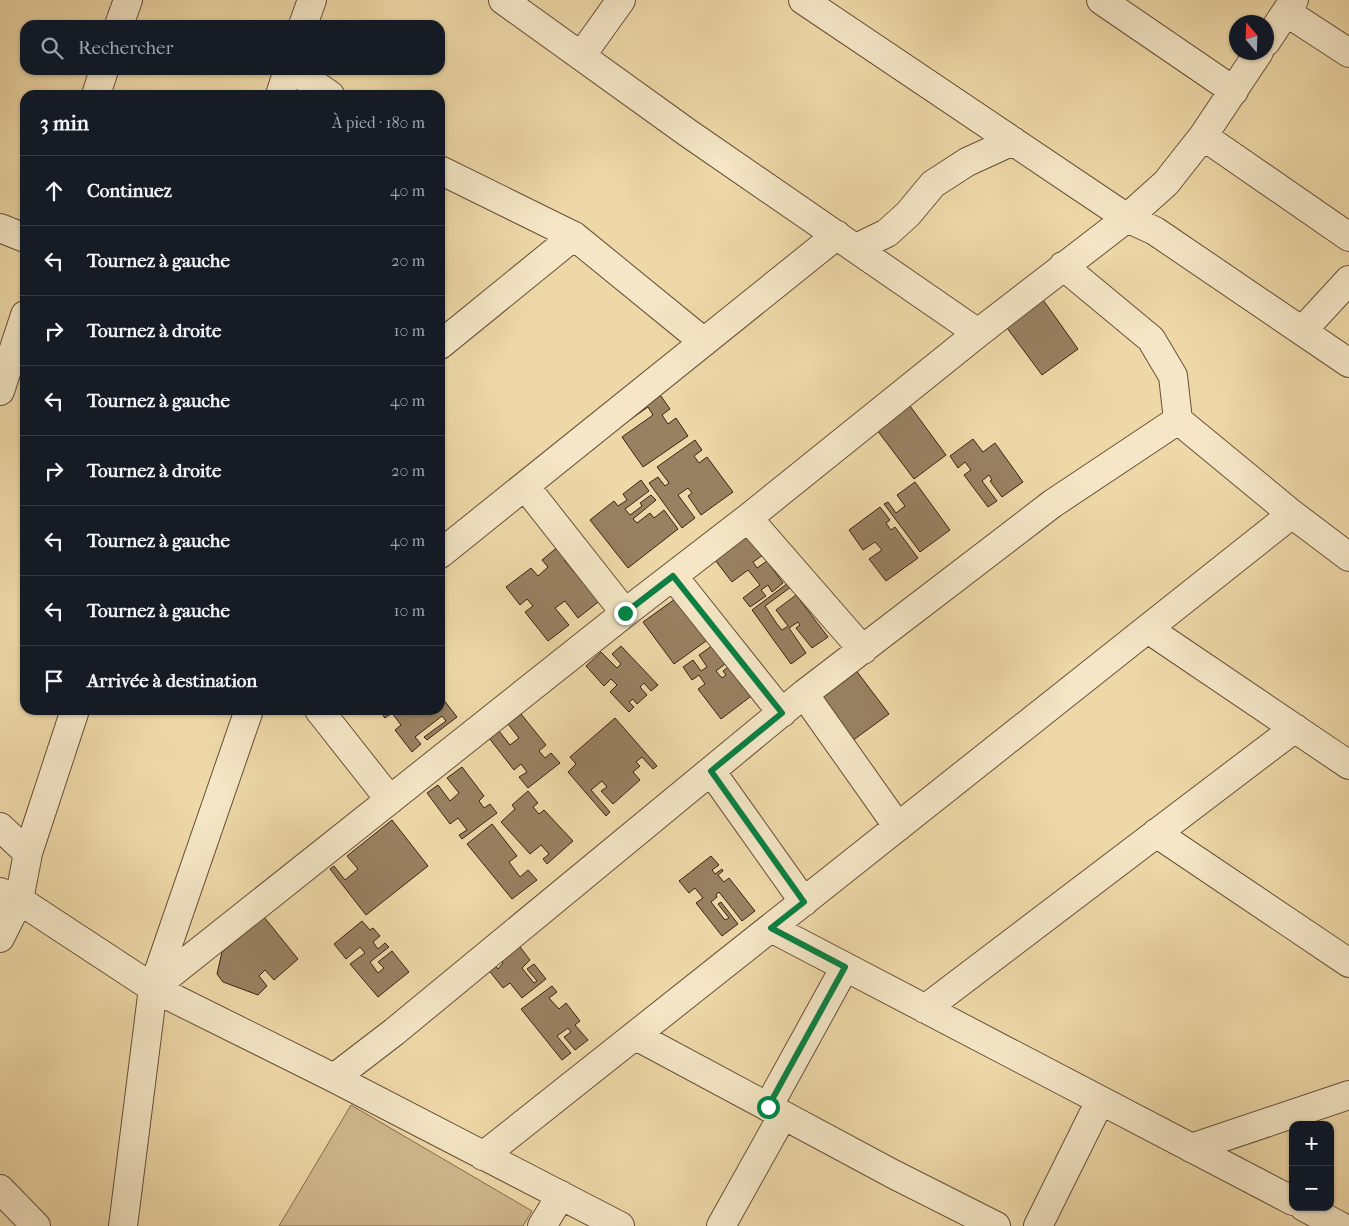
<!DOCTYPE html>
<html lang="fr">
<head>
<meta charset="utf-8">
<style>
	body { margin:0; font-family:"IM FELL French Canon",serif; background:#20242c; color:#f1f3f6 }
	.controls { position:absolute; right:15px; bottom:15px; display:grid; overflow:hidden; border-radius:10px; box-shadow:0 1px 4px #0004 }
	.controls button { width:45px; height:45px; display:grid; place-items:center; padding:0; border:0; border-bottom:1px solid #363941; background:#171b24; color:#f1f3f6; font:25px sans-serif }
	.compass { position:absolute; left:1229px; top:15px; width:45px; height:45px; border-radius:50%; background:#171b24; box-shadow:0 1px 4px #0004; rotate:341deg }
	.stop { position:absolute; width:15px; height:15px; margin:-11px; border:4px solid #0b8043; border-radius:50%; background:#fff }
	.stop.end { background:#0b8043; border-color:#fff; box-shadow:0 1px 5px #0008 }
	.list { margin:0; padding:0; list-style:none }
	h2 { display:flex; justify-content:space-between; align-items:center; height:65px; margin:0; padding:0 20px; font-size:21px }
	h2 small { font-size:16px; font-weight:400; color:#9ea1a6 }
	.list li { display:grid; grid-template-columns:32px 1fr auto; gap:15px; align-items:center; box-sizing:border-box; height:70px; padding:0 20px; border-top:1px solid #363941 }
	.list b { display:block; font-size:19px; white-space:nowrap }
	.list em { font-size:16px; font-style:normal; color:#9ea1a6 }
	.icon { flex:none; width:28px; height:28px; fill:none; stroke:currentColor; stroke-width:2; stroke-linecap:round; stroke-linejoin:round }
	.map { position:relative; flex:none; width:1349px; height:1226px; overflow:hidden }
	.search { position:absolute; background:#171b24; box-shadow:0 1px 4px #0004; left:20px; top:20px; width:425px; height:55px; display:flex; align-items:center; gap:12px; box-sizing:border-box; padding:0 18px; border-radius:15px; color:#9ea1a6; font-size:19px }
	.panel { position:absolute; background:#171b24; box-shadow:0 1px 4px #0004; left:20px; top:90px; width:425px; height:625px; border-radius:15px }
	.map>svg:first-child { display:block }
	.green { fill:#d0b98e; stroke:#866e52 }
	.building { fill:#988161; stroke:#3b2315 }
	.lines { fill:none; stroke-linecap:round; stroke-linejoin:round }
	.minor-casing { stroke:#68503a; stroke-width:30 }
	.minor { stroke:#f4e6c6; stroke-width:28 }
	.route { stroke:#0b8043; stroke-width:6 }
</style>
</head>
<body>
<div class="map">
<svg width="1349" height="1226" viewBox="0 0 1349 1226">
	<rect width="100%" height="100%" fill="#eed8a7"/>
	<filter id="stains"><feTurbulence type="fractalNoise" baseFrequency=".004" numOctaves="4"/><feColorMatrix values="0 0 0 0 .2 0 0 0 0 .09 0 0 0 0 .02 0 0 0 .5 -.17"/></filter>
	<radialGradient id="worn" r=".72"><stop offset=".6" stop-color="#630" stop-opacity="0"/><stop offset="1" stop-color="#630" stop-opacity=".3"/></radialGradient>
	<!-- green -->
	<path class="green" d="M351 1105 532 1211 523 1226H279Z"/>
	<!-- building -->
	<path class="building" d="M1041 297 1078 349 1042 375 1004 324Z
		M656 389 670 409 662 415 668 424 676 418 688 436 643 467 622 437 653 415 648 407 617 429Z
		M910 406 946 455 914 479 877 430Z
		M973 439 983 452 995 443 1023 482 1002 497 990 481 992 480 989 475 982 481 997 501 988 507 964 475 971 470 965 462 958 468 950 456Z
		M695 440 702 450 694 456 699 463 707 457 733 492 701 515 688 496 692 493 688 488 678 495 695 518 682 528 649 483 658 477 665 486 669 483 657 467Z
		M641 480 649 491 625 509 630 515 642 506 640 503 651 495 656 500 633 519 637 523 650 513 654 518 664 510 678 529 628 568 590 520 614 501 618 506 627 500 623 494Z
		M915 482 950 530 920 552 884 504 888 502 896 513 905 506 897 495Z
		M880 507 890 520 886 523 891 530 895 527 918 558 886 581 869 559 882 550 875 542 863 550 849 530Z
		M748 535 763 555 753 562 757 568 767 561 783 583 772 592 768 585 761 590 766 596 750 607 743 598 760 585 748 570 732 582 715 560Z
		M560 545 569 556 564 560 575 573 579 569 602 599 578 618 565 601 555 608 569 625 548 641 525 612 533 606 527 599 520 605 506 587 531 568 538 576 548 567 542 560Z
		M788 583 791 587 765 606 777 624 782 630 788 626 776 610 796 595 828 637 812 648 796 628 800 625 798 622 789 628 806 653 791 664 752 610Z
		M682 594 713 636 674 664 643 622Z
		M716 643 729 661 716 671 722 678 726 675 723 671 732 664 754 694 721 719 698 689 705 684 699 675 692 680 683 667 693 660 701 671 707 667 699 655Z
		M621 646 658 685 651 691 644 683 640 687 647 695 637 704 633 699 629 702 634 707 629 712 610 692 617 685 611 679 604 686 586 666 601 652 617 668 621 664 612 654Z
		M852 665 889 714 852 741 816 691Z
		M440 695 457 717 427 740 424 737 446 721 442 716 415 737 421 744 412 752 395 730 401 725 392 713 385 718 379 710H405L408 714 413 710H440Z
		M521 714 546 745 539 751 545 758 551 753 560 763 528 788 519 777 527 772 521 764 514 770 489 738 499 731 510 745 519 738 508 724Z
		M615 718 657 766 653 769 642 757 636 762 640 766 633 772 640 780 613 804 601 791 607 787 602 781 591 790 610 812 606 816 568 772 576 764 570 757Z
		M462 767 484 796 479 801 484 808 490 804 497 813 462 839 459 835 467 830 458 818 450 824 427 793 438 785 450 801 459 793 447 778Z
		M528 791 538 803 533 807 539 814 544 810 573 841 547 864 543 859 549 854 541 845 530 854 501 822 515 809 512 805Z
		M392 820 428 866 366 915 330 869 334 866 345 880 358 869 347 856Z
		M492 824 517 856 509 862 520 877 528 870 537 880 512 899 467 844Z
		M711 856 719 865 712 870 715 874 722 869 723 871 718 875 724 882 729 878 755 911 742 921 719 892 716 895 717 897 711 902 725 920 729 918 718 904 721 902 738 924 722 936 696 903 703 898 695 888 689 893 679 881Z
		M264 917 298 959 274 980 265 970 259 976 267 986 258 995 223 982 217 974 222 952Z
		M362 921 370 930 373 928 380 936 373 942 378 949 385 943 389 947 370 962 378 973 384 968 378 962 392 951 409 972 378 997 350 964 365 953 360 947 346 959 334 944Z
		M517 943 530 960 522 968 534 983 537 981 527 969 534 964 546 979 522 998 510 983 503 988 487 968 493 963 498 969 503 963 499 958Z
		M552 986 557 992 549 998 559 1009 566 1003 580 1021 575 1025 588 1040 575 1050 564 1037 571 1032 568 1028 557 1036 571 1053 562 1060 521 1009Z"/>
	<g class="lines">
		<defs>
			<path id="minor" d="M503 0 688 133 978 333
				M803 0 1127 218 1155 231 1349 363
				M1101 0 1234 91
				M1286 12 1349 53
				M119 25 128 0
				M303 25 312 0
				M1266 42 1294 0
				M581 56 621 0
				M294 70 330 95
				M96 95 104 70
				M280 95 288 70
				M1203 136 1349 237
				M440 170 574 236 704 342
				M0 228 25 238
				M856 248 887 233 908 214 933 184 967 162 1013 141
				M1063 266 1151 339 1173 376 1178 420 1292 514 1349 557
				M1302 331 1349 280
				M440 345 574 236
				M0 391 25 315
				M525 486 625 613
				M748 518 863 650
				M440 554 837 235
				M673 576 782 713
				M1148 629 1349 765
				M804 694 898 827
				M319 710 390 800
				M711 771 804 902
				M0 827 28 853
				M1156 833 1349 963
				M0 892 19 900 153 988 334 1078 620 1226
				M771 928 1293 1201
				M0 938 19 900 28 853 75 710
				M153 988 625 613 748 518 978 333 1127 218 1166 183 1203 136 1259 52
				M925 1009 1295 728
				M636 1036 893 1174 996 1226
				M334 1078 394 1032 804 694 1052 504 1178 420
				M768 1107 845 967
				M1191 1148 1349 1095
				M483 1156 1292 514
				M0 1189 36 1226
				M1304 1207 1340 1226
				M123 1226 153 988 249 710
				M542 1226 561 1195
				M721 1226 783 1115
				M1038 1226 1100 1101"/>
		</defs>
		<!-- minor casing -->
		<use href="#minor" class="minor-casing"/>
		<!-- minor -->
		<use href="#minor" class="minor"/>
	</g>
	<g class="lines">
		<!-- route -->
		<path class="route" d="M625 613 673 576 782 713 711 771 804 902 771 928 845 967 768 1107"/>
	</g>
	<rect width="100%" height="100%" filter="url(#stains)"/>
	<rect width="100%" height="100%" fill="url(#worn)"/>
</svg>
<div class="controls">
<button>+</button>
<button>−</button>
</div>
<svg class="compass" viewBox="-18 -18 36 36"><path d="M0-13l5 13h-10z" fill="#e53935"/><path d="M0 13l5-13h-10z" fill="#9ea1a6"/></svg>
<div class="stop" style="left:768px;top:1107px"></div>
<div class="stop end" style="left:625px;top:613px"></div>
<div class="search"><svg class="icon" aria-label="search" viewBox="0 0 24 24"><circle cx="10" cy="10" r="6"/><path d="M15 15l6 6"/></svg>Rechercher</div>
<section class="panel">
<h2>3 min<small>À pied · 180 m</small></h2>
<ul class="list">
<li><svg class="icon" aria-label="ahead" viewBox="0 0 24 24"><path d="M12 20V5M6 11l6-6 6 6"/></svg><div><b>Continuez</b></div><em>40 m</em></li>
<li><svg class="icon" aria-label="left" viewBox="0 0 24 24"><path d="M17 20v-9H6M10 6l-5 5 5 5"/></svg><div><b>Tournez à gauche</b></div><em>20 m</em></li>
<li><svg class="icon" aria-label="right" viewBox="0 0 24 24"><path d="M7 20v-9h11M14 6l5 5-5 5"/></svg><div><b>Tournez à droite</b></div><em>10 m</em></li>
<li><svg class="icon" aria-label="left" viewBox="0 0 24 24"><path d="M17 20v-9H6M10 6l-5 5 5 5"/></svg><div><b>Tournez à gauche</b></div><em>40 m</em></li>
<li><svg class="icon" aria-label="right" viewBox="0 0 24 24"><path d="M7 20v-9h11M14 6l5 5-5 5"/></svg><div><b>Tournez à droite</b></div><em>20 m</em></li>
<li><svg class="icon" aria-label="left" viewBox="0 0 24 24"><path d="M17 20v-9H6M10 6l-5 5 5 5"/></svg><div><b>Tournez à gauche</b></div><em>40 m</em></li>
<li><svg class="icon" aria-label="left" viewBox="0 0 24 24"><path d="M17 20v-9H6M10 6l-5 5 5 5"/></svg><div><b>Tournez à gauche</b></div><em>10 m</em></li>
<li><svg class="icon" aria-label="arrive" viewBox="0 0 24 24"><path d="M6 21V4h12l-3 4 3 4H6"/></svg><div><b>Arrivée à destination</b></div></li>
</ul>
</section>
</div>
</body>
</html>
